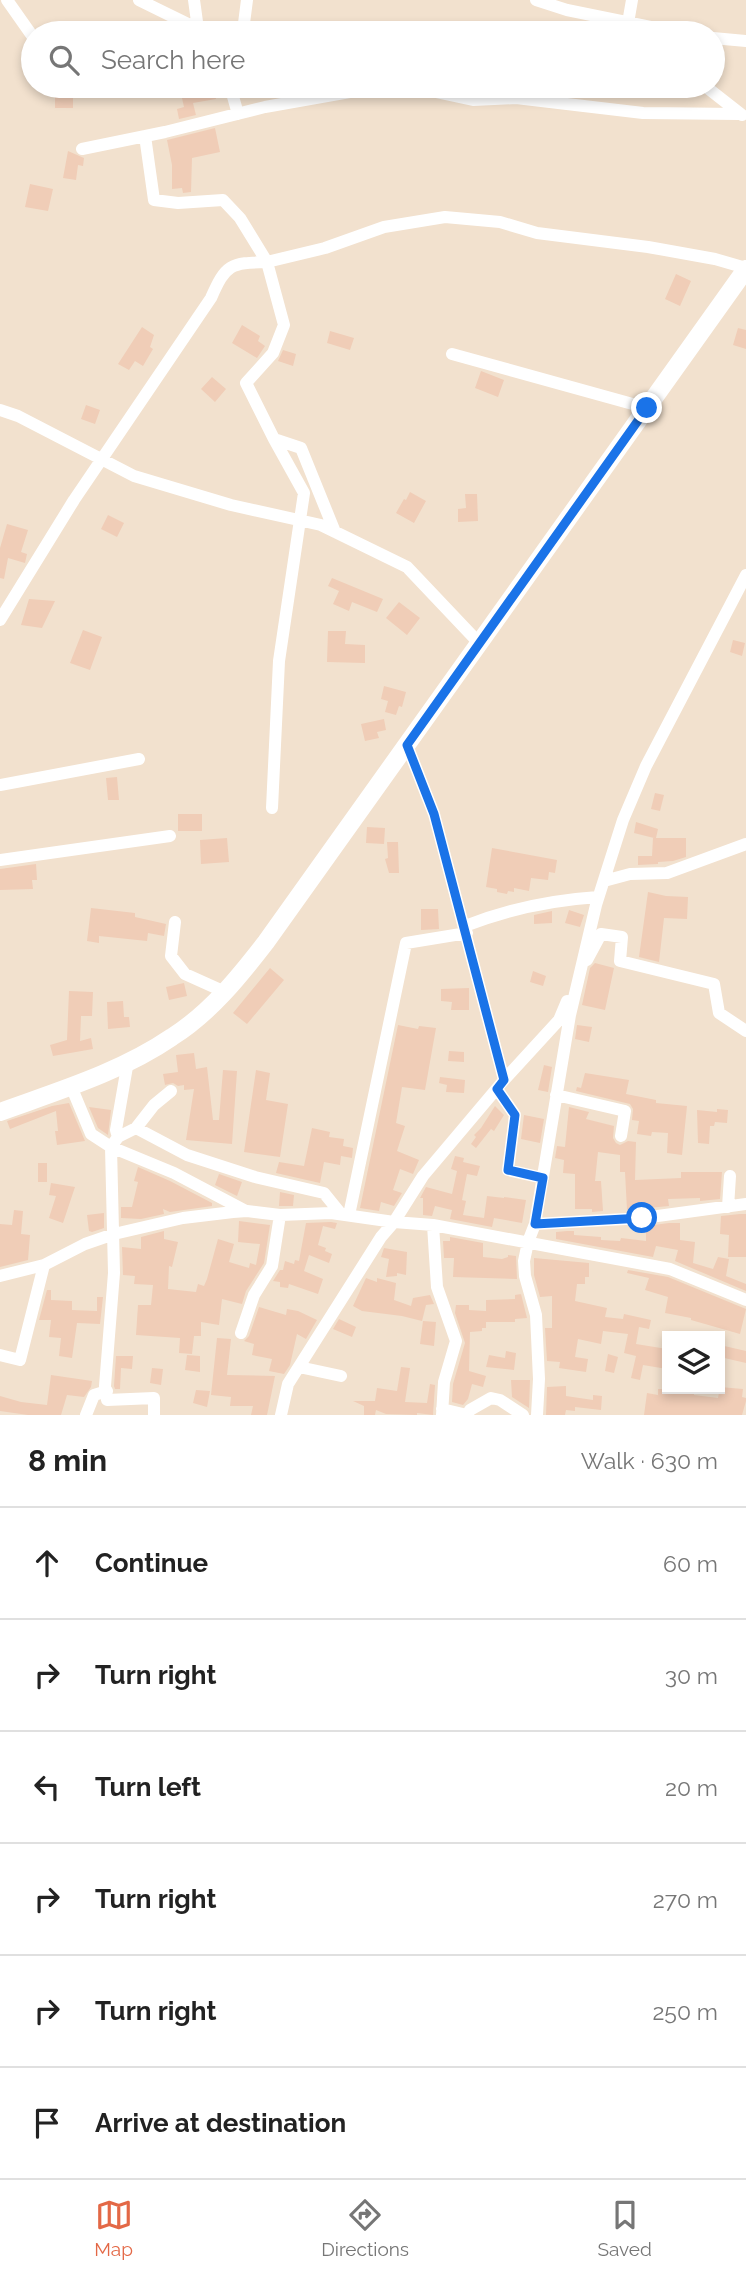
<!DOCTYPE html>
<html lang="en">
<head>
<meta charset="utf-8">
<style>
	body { margin:0; font-family:Raleway,sans-serif; background:#f6f6f6; color:#222 }
	.controls { position:absolute; right:21px; bottom:21px; display:grid; overflow:hidden; border-radius:0px; box-shadow:0 4px 10px #0003 }
	.controls button { width:63px; height:63px; display:grid; place-items:center; padding:0; border:0; border-bottom:2px solid #e0e0e0; background:#fff; color:#222; font:35px sans-serif }
	.stop { position:absolute; width:21px; height:21px; margin:-16px; border:5px solid #1a73e8; border-radius:50%; background:#fff }
	.stop.end { background:#1a73e8; border-color:#fff; box-shadow:0 2px 7px #0008 }
	.list { margin:0; padding:0; list-style:none }
	h2 { display:flex; justify-content:space-between; align-items:center; height:91px; margin:0; padding:0 28px; font-size:30px }
	h2 small { font-size:23px; font-weight:400; color:#767676 }
	.list li { display:grid; grid-template-columns:46px 1fr auto; gap:21px; align-items:center; box-sizing:border-box; height:112px; padding:0 28px; border-top:2px solid #e0e0e0 }
	.list b { display:block; font-size:26px; white-space:nowrap }
	.list em { font-size:23px; font-style:normal; color:#767676 }
	.icon { flex:none; width:38px; height:38px; fill:none; stroke:currentColor; stroke-width:2; stroke-linecap:round; stroke-linejoin:round }
	.map { position:relative; flex:none; width:746px; height:1415px; overflow:hidden }
	.search { position:absolute; background:#fff; box-shadow:0 4px 10px #0003; left:21px; right:21px; top:21px; height:77px; display:flex; align-items:center; gap:18px; box-sizing:border-box; padding:0 24px; border-radius:38px; color:#767676; font-size:26px }
	.sheet { height:763px; background:#fff }
	nav { display:flex; justify-content:space-around; align-items:center; box-sizing:border-box; height:98px; border-top:2px solid #e0e0e0; background:#fff; font-size:19px; color:#767676 }
	nav a { display:grid; justify-items:center; gap:4px }
	nav .on { color:#e36846 }
	.map>svg:first-child { display:block }
	.residential { fill:#f2e1ce; fill-rule:evenodd }
	.building { fill:#f0cdb7 }
	.lines { fill:none; stroke-linecap:round; stroke-linejoin:round }
	.street { stroke:#fff; stroke-width:12 }
	.secondary { stroke:#fff; stroke-width:18 }
	.route { stroke:#1a73e8; stroke-width:9 }
</style>
</head>
<body>
<div class="map">
<svg width="746" height="1415" viewBox="0 0 746 1415">
	<rect width="100%" height="100%" fill="#fbf0df"/>
	<!-- residential -->
	<path class="residential" d="M0 0H746V1415H0ZM33 33H713V86H33ZM667 1336H720V1389H667Z"/>
	<!-- building -->
	<path class="building" d="M194 86H213L216 99 193 103 196 115 179 119 177 109 184 107 180 89Z
		M55 93H73V108H55Z
		M215 128 220 152 192 158 191 192 183 193 182 188 172 189V165L167 140Z
		M68 151 84 158 83 166 78 165 76 180 63 178Z
		M30 184 53 189 48 211 25 207Z
		M676 274 691 281 680 306 665 299Z
		M242 325 260 336 258 341 265 346 257 358 232 343Z
		M142 327 154 335 150 347 153 349 143 366 135 361 129 370 118 364Z
		M738 328 746 330V349L733 345Z
		M330 331 354 338 350 350 327 343Z
		M283 350 296 354 293 366 278 361Z
		M481 371 504 380 498 397 475 388Z
		M212 377 226 389 215 402 201 389Z
		M86 405 100 410 95 424 81 419Z
		M410 492 426 501 414 523 396 513 404 499 406 500Z
		M465 494H477L478 521 458 522V509L466 508Z
		M108 515 124 523 117 537 101 529Z
		M7 524 28 530 21 552 27 554 25 563 8 558 4 579 0 578V548Z
		M332 578 383 599 377 612 352 602 349 611 333 604 339 591 328 586Z
		M29 599 55 601 42 628 21 625Z
		M399 602 420 618 407 635 386 618Z
		M83 630 102 637 90 670 70 663Z
		M328 631H346L345 644 365 645V663L327 662Z
		M733 640 745 643 742 656 730 652Z
		M384 686 406 692 402 707 399 706 396 715 385 712 388 701 381 699Z
		M384 719 386 730 377 732 379 738 365 741 361 724Z
		M117 777 119 800H108L106 778Z
		M655 793 664 795 660 811 651 809Z
		M178 814H202V831H178Z
		M636 822 658 829 656 838H686V857L673 861 658 862V864L638 865V856H652L653 838H654L634 833Z
		M367 827 385 828 384 844 366 843Z
		M227 838 229 862 201 864 200 840Z
		M387 842H398L399 873H389L385 859 388 858Z
		M492 848 557 860 555 873 549 872 548 880 531 878 529 891 514 888V892L508 891 507 894 497 892V889L486 887Z
		M36 864 37 880H32L33 889 0 890V869Z
		M648 892 666 896 688 897 687 919 664 918 659 962 639 957Z
		M91 908 135 913V917L166 924 164 936 148 933 147 941 99 936V943L87 941Z
		M421 909H438L439 929 421 930Z
		M569 910 584 915 580 927 565 923Z
		M552 911V923L534 924V915Z
		M595 963 614 968 605 1010 582 1005 590 968Z
		M270 968 284 980 247 1024 233 1013Z
		M533 971 546 976 543 986 530 982Z
		M184 983 187 996 169 1000 166 987Z
		M469 988V1010H451L452 1002 441 1001V989Z
		M69 991 93 992 92 1016H81L80 1041 91 1038 93 1049 53 1056 50 1045 67 1040Z
		M123 1001 124 1017H129L130 1027 108 1029 107 1002Z
		M398 1025 418 1029 419 1026 436 1028 425 1090 402 1087 396 1123 405 1126 397 1151 419 1160 413 1174 400 1169 393 1190 402 1193 394 1206 381 1202 379 1211 360 1208Z
		M577 1025 592 1027 589 1042 575 1039Z
		M449 1051 464 1052V1062L448 1061Z
		M194 1053 196 1069 207 1067 213 1120H219L223 1070 237 1071 232 1144 186 1140 194 1089 184 1090V1085L178 1086 173 1083 165 1085 163 1074 178 1072 176 1055Z
		M544 1065 552 1067 548 1092 538 1090Z
		M256 1070 270 1073 266 1100 288 1104 280 1157 244 1152Z
		M585 1073 629 1080 626 1094 656 1100V1103L687 1106 682 1155 667 1153 668 1133 652 1132 651 1136 637 1134 639 1121 632 1120 633 1109 630 1104 576 1091 577 1087 581 1088Z
		M440 1077 465 1080 464 1093 446 1092 447 1085 439 1083Z
		M69 1103 85 1141 57 1145 55 1131H58L56 1111 10 1129 7 1121 52 1106Z
		M495 1106 504 1115 494 1131 491 1129 476 1148 471 1144 476 1137 474 1135 481 1128Z
		M89 1107 111 1110 108 1135 98 1128Z
		M569 1107 589 1112 586 1119 614 1126 613 1138 616 1143 620 1145 628 1141 636 1142 635 1180 681 1178V1172H722L720 1199 700 1201V1198L668 1199 669 1206 627 1210 625 1172H620V1155L598 1152 595 1181H601L603 1211 592 1212V1209H575V1174L563 1173 564 1160 555 1158 557 1146 565 1147Z
		M717 1109 728 1110 727 1123 715 1122 714 1126H710L709 1144 698 1143 697 1110 717 1112Z
		M524 1115 544 1119 540 1143 521 1139Z
		M312 1128 330 1132 329 1137 344 1139 343 1146 353 1148 352 1158 341 1156 340 1165 324 1162 320 1183 276 1173 279 1162 304 1166Z
		M455 1156 464 1158 463 1162 480 1166 477 1176 467 1174 462 1200 466 1201 463 1215 484 1218 487 1196 504 1198V1197L526 1200 522 1223 494 1218 492 1227 450 1219 452 1210 435 1206 432 1216 423 1215V1198H420L426 1187 452 1194 457 1171 451 1169Z
		M38 1163H47V1182H38Z
		M138 1167 170 1181 212 1203V1206L170 1212 163 1209 164 1214 141 1219 121 1218V1207H132L138 1182 134 1181Z
		M219 1174 242 1182 237 1196 215 1185Z
		M51 1183 75 1187 63 1223 49 1218 56 1196 49 1195Z
		M280 1192 294 1195 293 1206H279Z
		M14 1210 23 1211 21 1234 30 1235 28 1260 0 1267V1224L12 1225Z
		M104 1213V1228L92 1232 89 1231 87 1215Z
		M740 1214H746V1257H728L729 1235 720 1234 721 1216Z
		M239 1221 270 1225 264 1263 246 1291 242 1304 222 1299 219 1325 201 1322V1336H194L192 1354 179 1353 180 1338 136 1335 138 1305H151L153 1285 134 1284 135 1276 123 1275 122 1247 141 1249V1237L164 1231V1239L178 1242 172 1267 169 1266 168 1289 196 1292 198 1284 204 1286 207 1279 218 1239 234 1244 229 1262 249 1268 250 1263 256 1265 260 1244 238 1242Z
		M331 1222 337 1223 335 1229 323 1226 318 1245 326 1248 325 1251 332 1254 329 1263 309 1255 304 1271 323 1279 318 1294 289 1284 288 1288 280 1287V1282L273 1281 280 1270H283L285 1261 294 1264 295 1260 299 1261 306 1223Z
		M669 1223H680V1240L695 1242 693 1263 713 1269 718 1257 729 1259 726 1276 746 1284V1291L675 1261 678 1250 656 1246 653 1257 556 1239V1232L567 1231H574V1235L601 1237V1240L620 1241 621 1238 646 1241V1226Z
		M450 1237 483 1243V1257L502 1259 508 1257V1255L516 1256 517 1279 453 1277 454 1258H444L443 1241H450Z
		M384 1248 407 1252 406 1275 397 1273V1276L386 1277 389 1259 381 1257Z
		M534 1258 589 1263V1277H585V1284H577L575 1301 607 1308 605 1317 623 1319 624 1314 651 1320 649 1329 639 1327 636 1344 667 1349V1369L643 1365 640 1380 631 1378 636 1356 624 1353 628 1334 603 1331 601 1344 578 1339 575 1357 588 1359 586 1372 559 1368 560 1362 547 1361 545 1328H552V1296L540 1297 534 1275Z
		M628 1270 668 1277 746 1309 740 1334 691 1320V1318L665 1313 668 1297 645 1290 649 1278 627 1273Z
		M366 1278 377 1282V1278L396 1283 394 1300 411 1306 413 1298 430 1295 434 1304 426 1305 422 1321 402 1316 362 1311 353 1306Z
		M519 1286 527 1318 515 1319V1322H486V1328H482V1331L470 1332 469 1371 486 1376 483 1387 472 1384 468 1399 463 1405 452 1402 453 1384 465 1343 455 1313 456 1305H469V1310L486 1311V1300L515 1299V1295L521 1294Z
		M47 1290H51V1300L72 1301V1310L97 1311V1297H103L100 1324 77 1323 72 1358 59 1356 61 1338 49 1337 51 1320H39Z
		M259 1307 286 1315 287 1309 298 1311 317 1320 306 1339 297 1334 290 1365 284 1374 269 1371 272 1359 252 1355 254 1344 244 1341 249 1336Z
		M339 1319 356 1327 352 1337 333 1329Z
		M423 1321 436 1322 434 1346 420 1344Z
		M217 1338 231 1339 227 1375 275 1376 267 1415H251L253 1406H230L231 1397 211 1395Z
		M720 1345 746 1351V1363L720 1357Z
		M506 1351 516 1353 514 1370 486 1367 489 1355 505 1358Z
		M608 1354 618 1357 614 1373 605 1371Z
		M187 1355 200 1356V1372L185 1370Z
		M116 1356H133L132 1369 121 1368 120 1389H115L114 1386Z
		M401 1367 410 1368 405 1402 427 1403 430 1384 435 1385 433 1415 417 1413V1415L386 1414 376 1410 375 1415H364V1406L353 1401H375L377 1388 397 1391Z
		M152 1368 163 1369 161 1385 150 1383Z
		M51 1375 92 1381 91 1387 84 1397 67 1395 61 1415H28L0 1411V1396L21 1402 47 1405Z
		M511 1380H530L529 1408 512 1397Z
		M566 1386V1396L593 1400V1395L602 1396 601 1410 575 1407V1411L566 1410 565 1415H546L547 1387Z
		M720 1387 743 1389 742 1397 746 1398V1401L742 1415H644L647 1393 658 1395V1389H694V1395L718 1398Z
		M196 1390 210 1391 207 1407 193 1403Z"/>
	<g class="lines">
		<!-- street -->
		<path class="street" d="M7 0 33 37
			M139 0 198 29 201 33
			M194 0 198 29
			M247 0 243 31 289 27V33
			M536 0 567 10 680 33
			M628 23 632 0
			M713 38 746 41
			M230 86 238 114
			M295 86 297 101
			M705 86 742 115
			M82 149 165 132 265 107 378 87 431 91 473 100 516 98 643 113 739 114
			M452 354 647 408
			M0 410 18 416 134 476 231 505 321 525 407 567 479 643
			M335 532 301 448 274 439 246 383 273 353 284 325 267 262 325 248 384 227 445 217 500 222 537 233 648 247 715 259 746 268
			M0 620 74 500 211 298C226 264 230 263 267 262L240 218 223 200 178 203 154 200 145 136
			M407 745 434 814 504 1080
			M0 785 139 759
			M272 808 279 661 304 493 274 439
			M0 860 170 836
			M604 881 630 874 667 873 746 844
			M175 922 171 956 185 974 225 992
			M465 926C508 909 553 900 598 897
			M587 960 601 934 622 937 620 961 714 984 719 1013 746 1031
			M128 1061 116 1130 118 1137 111 1147 114 1273 105 1386 107 1400 154 1398V1415
			M71 1086 91 1134 111 1147 174 1173 246 1211
			M497 1089 515 1115 508 1170 543 1178
			M556 1095 625 1111 621 1136
			M136 1128 154 1105 171 1091
			M118 1137 136 1128 187 1155 255 1177 324 1193 341 1214
			M728 1207 730 1176
			M349 1215 406 943 467 933
			M535 1224 643 1218 746 1204
			M433 1225 437 1287 456 1341 444 1382 442 1415
			M0 1276 44 1265 85 1244 114 1234 183 1218 233 1212 247 1211 280 1215 331 1213 394 1222 433 1225 670 1269 746 1300
			M241 1333 254 1295 272 1266 280 1215
			M0 1355 20 1360 44 1265
			M299 1367 341 1376
			M442 1409 467 1415
			M86 1415 94 1395 107 1391
			M281 1415 288 1384 381 1237 394 1222 423 1176 504 1080 559 1020 567 1001
			M467 1415 470 1410 491 1398 500 1400 523 1415
			M537 1415 539 1379 536 1315 525 1276 524 1261 528 1242 535 1224 570 1015 596 905 623 820 646 766 746 575"/>
		<!-- secondary -->
		<path class="secondary" d="M0 1112C58 1091 121 1072 172 1037 210 1013 239 977 266 942L746 269"/>
	</g>
	<g class="lines">
		<!-- route -->
		<path class="route" d="M642 1218 535 1224 543 1178 508 1170 515 1115 497 1089 504 1080 434 814 407 745 647 408"/>
	</g>
</svg>
<div class="controls">
<button><svg class="icon" aria-label="layers" viewBox="0 0 24 24"><path d="M12 4l9 5-9 5-9-5zM3 14l9 5 9-5"/></svg></button>
</div>
<div class="stop" style="left:642px;top:1218px"></div>
<div class="stop end" style="left:647px;top:408px"></div>
<div class="search"><svg class="icon" aria-label="search" viewBox="0 0 24 24"><circle cx="10" cy="10" r="6"/><path d="M15 15l6 6"/></svg>Search here</div>
</div>
<section class="sheet">
<h2>8 min<small>Walk · 630 m</small></h2>
<ul class="list">
<li><svg class="icon" aria-label="ahead" viewBox="0 0 24 24"><path d="M12 20V5M6 11l6-6 6 6"/></svg><div><b>Continue</b></div><em>60 m</em></li>
<li><svg class="icon" aria-label="right" viewBox="0 0 24 24"><path d="M7 20v-9h11M14 6l5 5-5 5"/></svg><div><b>Turn right</b></div><em>30 m</em></li>
<li><svg class="icon" aria-label="left" viewBox="0 0 24 24"><path d="M17 20v-9H6M10 6l-5 5 5 5"/></svg><div><b>Turn left</b></div><em>20 m</em></li>
<li><svg class="icon" aria-label="right" viewBox="0 0 24 24"><path d="M7 20v-9h11M14 6l5 5-5 5"/></svg><div><b>Turn right</b></div><em>270 m</em></li>
<li><svg class="icon" aria-label="right" viewBox="0 0 24 24"><path d="M7 20v-9h11M14 6l5 5-5 5"/></svg><div><b>Turn right</b></div><em>250 m</em></li>
<li><svg class="icon" aria-label="arrive" viewBox="0 0 24 24"><path d="M6 21V4h12l-3 4 3 4H6"/></svg><div><b>Arrive at destination</b></div></li>
</ul>
</section>
<nav>
<a class="on"><svg class="icon" aria-label="map" viewBox="0 0 24 24"><path d="M3 6l6-2 6 2 6-2v14l-6 2-6-2-6 2zM9 4v14M15 6v14"/></svg>Map</a>
<a><svg class="icon" aria-label="directions" viewBox="0 0 24 24"><path d="M12 3l9 9-9 9-9-9zM9 14v-3h6M13 9l2 2-2 2"/></svg>Directions</a>
<a><svg class="icon" aria-label="saved" viewBox="0 0 24 24"><path d="M7 4h10v16l-5-4-5 4z"/></svg>Saved</a>
</nav>
</body>
</html>
